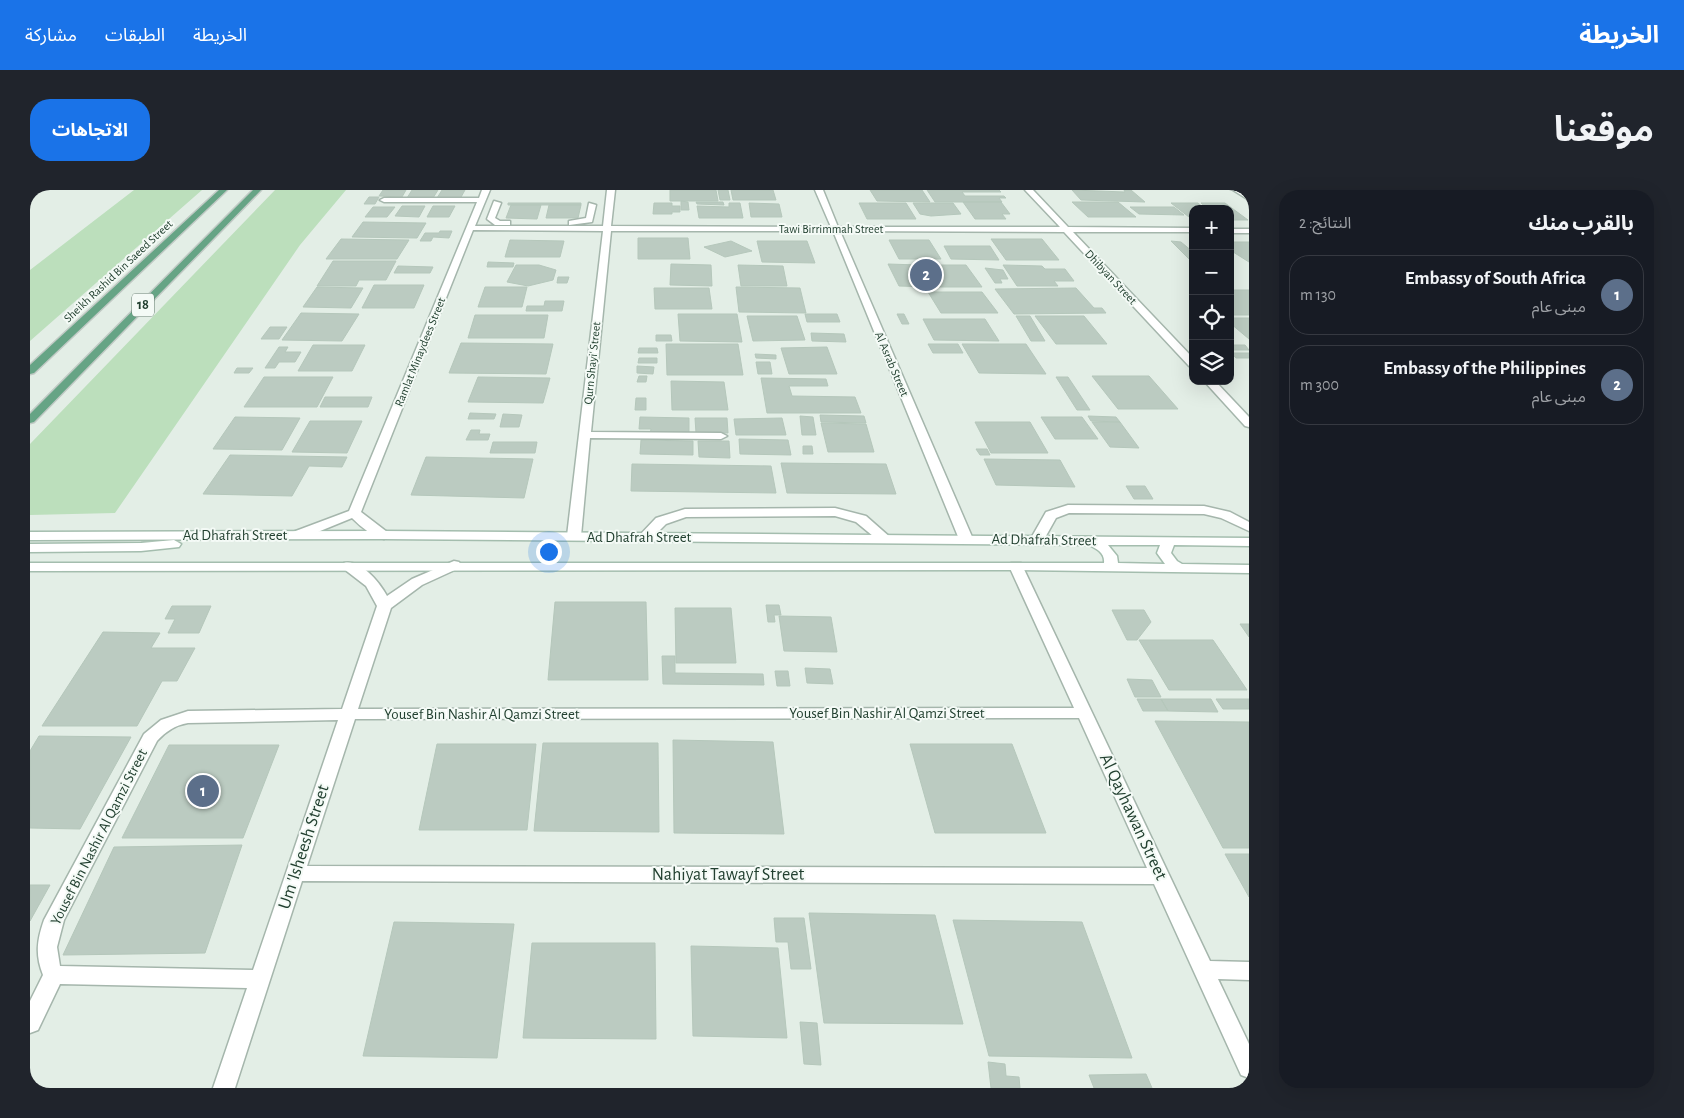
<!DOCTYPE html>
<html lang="ar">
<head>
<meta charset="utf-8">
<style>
	body { margin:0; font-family:"Alegreya Sans","Noto Sans Arabic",sans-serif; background:#20242c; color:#f1f3f6; direction:rtl }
	.controls { position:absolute; right:15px; top:15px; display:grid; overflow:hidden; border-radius:10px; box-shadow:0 5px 20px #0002 }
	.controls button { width:45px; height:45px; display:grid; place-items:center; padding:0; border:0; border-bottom:1px solid #363941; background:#171b24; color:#f1f3f6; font:25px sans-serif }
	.you { position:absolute; left:518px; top:361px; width:18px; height:18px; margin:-12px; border:4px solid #fff; border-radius:50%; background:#1a73e8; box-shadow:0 0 0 8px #1a73e833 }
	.badge { display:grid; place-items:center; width:32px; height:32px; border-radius:50%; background:#1a73e8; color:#fff; font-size:16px; font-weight:700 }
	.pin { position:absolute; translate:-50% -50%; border:2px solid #fff; box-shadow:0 1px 5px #0006 }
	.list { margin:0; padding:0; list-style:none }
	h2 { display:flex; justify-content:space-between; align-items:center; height:65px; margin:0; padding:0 20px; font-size:21px }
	h2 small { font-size:16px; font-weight:400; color:#9ea1a6 }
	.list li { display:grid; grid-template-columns:32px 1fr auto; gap:15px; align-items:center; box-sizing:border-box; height:80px; margin:0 10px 10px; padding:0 10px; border:1px solid #363941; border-radius:20px }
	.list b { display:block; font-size:19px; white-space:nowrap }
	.list p { margin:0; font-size:16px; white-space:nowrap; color:#9ea1a6 }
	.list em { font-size:16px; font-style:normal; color:#9ea1a6 }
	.icon { flex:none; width:28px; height:28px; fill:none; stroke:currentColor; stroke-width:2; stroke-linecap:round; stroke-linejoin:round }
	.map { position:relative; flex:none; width:1219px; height:898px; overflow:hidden; direction:ltr; border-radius:20px }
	header { display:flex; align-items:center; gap:30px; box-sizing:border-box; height:70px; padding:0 25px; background:#1a73e8; color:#fff }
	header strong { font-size:24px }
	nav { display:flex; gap:28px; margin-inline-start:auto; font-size:18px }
	.intro { display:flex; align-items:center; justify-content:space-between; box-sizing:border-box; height:120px; padding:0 30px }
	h1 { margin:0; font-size:35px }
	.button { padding:12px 22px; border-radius:20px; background:#1a73e8; color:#fff; font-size:18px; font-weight:700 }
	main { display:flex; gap:30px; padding:0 30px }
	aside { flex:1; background:#171b24; border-radius:20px; box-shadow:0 5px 20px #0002 }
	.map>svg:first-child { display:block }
	.green { fill:#bcdfbc }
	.building { fill:#bbcbc1; stroke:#b5c7bb }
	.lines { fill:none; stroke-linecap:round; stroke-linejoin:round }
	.street-casing { stroke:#a5b6ac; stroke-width:3 }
	.secondary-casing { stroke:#a4bdae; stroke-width:3 }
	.primary-casing { stroke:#c1cac5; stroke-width:3 }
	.street { fill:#fff; fill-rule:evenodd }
	.secondary { fill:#fff; fill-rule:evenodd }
	.primary { fill:#66a485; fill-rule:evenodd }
	.labels { text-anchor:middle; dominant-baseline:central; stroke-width:4; stroke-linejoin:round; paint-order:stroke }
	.far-street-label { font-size:12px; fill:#224030; stroke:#f4faf6 }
	.shield { fill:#f4faf6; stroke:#61786b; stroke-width:1 }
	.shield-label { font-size:14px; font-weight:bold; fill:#224030 }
	.street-label { font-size:15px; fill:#224030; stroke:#f4faf6 }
	.near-street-label { font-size:18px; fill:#224030; stroke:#f4faf6 }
</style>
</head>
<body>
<header>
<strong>الخريطة</strong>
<nav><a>الخريطة</a><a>الطبقات</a><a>مشاركة</a></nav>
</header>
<div class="intro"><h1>موقعنا</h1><a class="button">الاتجاهات</a></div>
<main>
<aside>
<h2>بالقرب منك<small>النتائج: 2</small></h2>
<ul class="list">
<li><span class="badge" style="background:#5c6f8a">1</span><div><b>Embassy of South Africa</b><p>مبنى عام</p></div><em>130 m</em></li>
<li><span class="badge" style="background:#5c6f8a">2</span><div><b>Embassy of the Philippines</b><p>مبنى عام</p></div><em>300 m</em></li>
</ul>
</aside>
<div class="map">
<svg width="1219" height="898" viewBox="0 0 1219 898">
	<rect width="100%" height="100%" fill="#e3eee6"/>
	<!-- green -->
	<path class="green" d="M104 0H172L0 151V80Z
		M245 0H316L270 55 85 323 0 325V254Z"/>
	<!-- building -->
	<path class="building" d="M353 0H376L372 7 349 6Z
		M382 0H408L403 8H377Z
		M412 0H435L430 9 407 8Z
		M640 0H686L688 11H640Z
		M688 0H698L700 10H690Z
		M701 0H743L746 10H703Z
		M840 0H892L900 12 847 11Z
		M897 0H969L971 2H932L935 6H974L976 8H969L972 12H905Z
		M1042 0 1095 2 1094 0H1101L1115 12 1051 10Z
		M339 7H349L345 14H334Z
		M651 11 658 12 659 20H651Z
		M666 12H693L694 15 667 14Z
		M933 12H971L980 24H972L976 29H945Z
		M1042 12H1088L1106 27H1058Z
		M478 13H551V15H478Z
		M624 13H642V16H650V22H642V24H623Z
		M699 13H710L713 28H669L667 16 699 17Z
		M719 13 749 14 752 27H721Z
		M829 13H876L886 29H837Z
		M883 13H923L931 24 901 26 890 24Z
		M1141 13H1168L1175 19H1163V27H1159Z
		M1171 13H1195L1218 30H1200V19H1178Z
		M481 15H511L507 29 476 28Z
		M519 15H551L548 28H516Z
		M372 16H395L389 27 365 26Z
		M403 16H425L419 27H397Z
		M343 17H365L357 27H335Z
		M1100 17H1144L1154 25 1109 24Z
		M333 32 396 33 387 48 322 47Z
		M410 41H422L419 48 403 47 401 51H390L395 43H409Z
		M608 48H658L660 69H608Z
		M311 49 379 50 367 69H296Z
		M961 49H1012L1029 70H976Z
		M480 50 534 51 530 67H475Z
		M859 50H899L911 69H869Z
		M701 51 722 61 695 67 674 57Z
		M727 51H777L785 73 732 72Z
		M1141 51 1151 52 1163 62V70H1160Z
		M1200 52H1219V72L1200 60Z
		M914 56H960L969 70 921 69Z
		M303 71H366L356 90H329L326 96H287Z
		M458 72 484 73 483 77H457Z
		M641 74 681 75 682 96 640 95Z
		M858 74 888 75 901 97 869 96Z
		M486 75H509L526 80 523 90 498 96 477 92Z
		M708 75 753 76 757 96H711Z
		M891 75H936L952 97H905Z
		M973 75 1012 76 1015 79H1035L1044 91H1024L1028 96H987Z
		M368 76 403 77 400 83H364Z
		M955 78 973 80 978 89H970L972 93H965Z
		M528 87H539L537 93H527Z
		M344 95H394L384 118H332Z
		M287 97 333 98 321 118 273 117Z
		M455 97H497L492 117H448Z
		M706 97 770 98 776 123 709 122Z
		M624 98H679L682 119H625Z
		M1046 98 1064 118H1072L1076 123 984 124 965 99Z
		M1200 100H1219V125H1200Z
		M898 102H952L968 123H911Z
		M515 111H534L532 121H496L497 116H514Z
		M271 123 329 124 312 151 252 150Z
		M648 124H707L712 152 650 151Z
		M775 124H807L810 132H777Z
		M867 124H874L879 134H872Z
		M445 125H518L514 148H438Z
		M717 126H767L775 150 723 151Z
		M986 126H1000L1015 151H1001Z
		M1005 126H1054L1077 154H1026Z
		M1200 128H1219V149L1200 133Z
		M893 129H955L969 151 904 150Z
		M240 137H257L249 149H231Z
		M781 143 814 144 816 152 782 151Z
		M626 145H641L642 151H626Z
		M431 153 523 154 516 184 419 183Z
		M636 154H708L713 185H637Z
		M898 154H928L933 163H903Z
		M932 154H996L1016 184 949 183Z
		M283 155H335L322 181H268Z
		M1200 155H1215L1219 160H1200Z
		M249 157H258L255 162H271L265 172H249L245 178H235Z
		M797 157 807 184H759L751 158Z
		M609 158H627L628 163H608Z
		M1201 163H1219V168H1206Z
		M725 164 746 165V169L726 168Z
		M609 168H627V173H608Z
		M726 172H740L742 184H728Z
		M607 176 624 177 623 184 607 183Z
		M207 178H223L219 183H204Z
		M609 186H617L616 192H607Z
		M1062 186H1119L1148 219H1088Z
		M234 187H303L287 217H214Z
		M448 187 520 188 513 213 438 212Z
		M1026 187H1038L1060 220H1047Z
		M731 188 796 189 798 196H759L762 206 825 207 831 223H737Z
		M641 191 694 192 698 220H642Z
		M295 207H342L338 217H290Z
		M606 208H616V220H605Z
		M440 223 466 224 464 229H438Z
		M473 224 492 225 489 237H470Z
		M790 225 834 226 836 233 791 232Z
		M770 226 783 227 786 245H772Z
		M1058 226 1086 227 1090 232 1061 231Z
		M205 227 270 228 252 260 183 259Z
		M610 227 659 228V244H620L621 239H609Z
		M1011 227H1052L1068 249H1025Z
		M665 228H697L698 243H666Z
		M752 228 756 245H706L704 229Z
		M280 231H332L317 263 262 262Z
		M945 232H1000L1018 263H961Z
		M1062 232H1090L1109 258 1080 257Z
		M791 233 836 234 844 262H798Z
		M441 240H450L449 244H460L458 250H436Z
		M709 249 758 250 761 265 710 264Z
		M611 250 663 251V265L610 264Z
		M668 251H699L700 268 669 267Z
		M463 252H507L505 263H460Z
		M773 256H782L783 264H773Z
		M946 259H957L960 265H950Z
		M200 265 317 267 312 277 279 276 262 306 173 304Z
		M396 267 503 269 494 308 381 305Z
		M954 269 1030 270 1045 297 966 295Z
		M751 273 856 274 866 304 757 303Z
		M602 274 741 276 746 303 601 301Z
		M1096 296H1115L1123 309H1104Z
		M525 412H616L618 490H518Z
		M736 415H749L751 425H744L745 432H738Z
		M142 416H181L169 443H138L145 429H135Z
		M645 418H701L706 473H646Z
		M1082 420H1114L1121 432 1107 450H1097Z
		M749 426 801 427 807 462 754 461Z
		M1210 434H1219V447Z
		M73 442 130 443 121 458H165L147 491H132L107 536H12Z
		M1109 450H1183L1217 500H1139Z
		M632 466H645V483L733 484 734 495 633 494Z
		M775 478 800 479 803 494 777 493Z
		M745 481H758L760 496H747Z
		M1097 489 1122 490 1131 507H1105Z
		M1107 509H1131L1138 521H1113Z
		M1131 509H1181L1188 522 1138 521Z
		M1186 509H1219V519H1193Z
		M1125 531 1219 532V658H1193Z
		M9 546 101 547 50 639 0 638V561Z
		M643 550 743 552 754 644 644 643Z
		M513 553H628L629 642 504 641Z
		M407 554H506L497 640H389Z
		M880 554H982L1016 643H905Z
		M139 555H249L213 648H92Z
		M212 655 175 763 33 765 84 657Z
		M1195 664H1219V707Z
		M0 695H20L0 731Z
		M779 723 905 725 933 834 794 833Z
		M744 728H774L781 779H761L758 752H746Z
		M923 730 1052 732 1102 868 959 866Z
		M364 732 484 734 467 868 333 866Z
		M502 753H625L626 849 493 848Z
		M661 756 748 758 757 848 663 846Z
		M770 832 787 833 791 875 774 874Z
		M958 872 975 874 976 886 989 887 990 898H961Z
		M1116 884 1122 898H1064L1059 885Z"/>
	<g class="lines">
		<defs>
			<path id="street" d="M452 0H460L445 36H573L577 0H585L581 36 801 37 785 0H793L808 37H1030L995 0H1003L1038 37 1163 38V42H1043L1163 168V177L1159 176 1034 42 810 41 943 349 936 353 929 349 803 41H581L561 242 691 243 697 246 691 249 560 248 551 346 544 350 537 346 573 41 443 40 331 322 361 345 354 349C342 346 331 337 322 328L273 348H263L261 345 263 342 319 321 447 12H354L350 10 354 8H449Z
				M1203 0H1212L1219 5V10Z
				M464 11 471 13 465 28 470 31H480V35H465L457 29Z
				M559 13 566 15 562 32 539 35V31L556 28Z
				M1200 39H1219V43H1200Z
				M1174 191H1185L1219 227V237L1215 236Z
				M1038 315 1174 316 1200 322 1219 332V341L1191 328 1174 324 1039 323 1026 328 1012 353H1002L1000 350 1016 322Z
				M805 318 836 326 861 348 854 352 849 351 826 332 805 326 656 327 636 334 620 350 615 351 608 347 626 328 655 319Z
				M424 371 429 372 431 375 429 378 392 395 361 418 328 519 1044 518 979 376 981 373H991L1180 771 1219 772V790L1188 789 1219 854V888L1211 885 1124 694 272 691 205 898H183L217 798 30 794 8 840 0 843V811L13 785C5 765 7 750 14 730L114 544 131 530 158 521 312 519 347 416 336 396 314 379 312 376 314 373C331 369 350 393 357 406L382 389ZM1049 528 1117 678 277 676 325 529ZM308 530 223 780 30 776 27 757 34 730 127 551C135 542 145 535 158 533Z"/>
			<path id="secondary" d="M354 341 1219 348V356L1144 355 1141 363 1147 371 1152 374 1219 375V383L986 380 0 381V373H1074C1075 363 1067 359 1059 355L354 349 0 350V342ZM1078 355H1130L1127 363 1135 374 1088 373 1087 366Z
				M144 350 151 354 149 357 111 361 0 362V354L111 353Z"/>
			<path id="primary" d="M189 0H197L4 183 0 184V175Z
				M223 0H231L4 232 0 233V224Z"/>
		</defs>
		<!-- street casing -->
		<use href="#street" class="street-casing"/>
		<!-- secondary casing -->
		<use href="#secondary" class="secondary-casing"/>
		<!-- primary casing -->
		<use href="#primary" class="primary-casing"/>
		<!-- street -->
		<use href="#street" class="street"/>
		<!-- secondary -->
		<use href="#secondary" class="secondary"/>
		<!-- primary -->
		<use href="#primary" class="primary"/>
	</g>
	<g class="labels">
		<!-- far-street labels -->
		<g class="far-street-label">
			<text x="801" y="39">Tawi Birrimmah Street</text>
			<text transform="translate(88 81) rotate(-43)">Sheikh Rashid Bin Saeed Street</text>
			<text transform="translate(1081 87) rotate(47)">Dhibyan Street</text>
			<text transform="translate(390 162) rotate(-68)">Ramlat Minaydees Street</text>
			<text transform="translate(562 173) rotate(-84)">Qurn Shayi' Street</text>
			<text transform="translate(862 174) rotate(67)">Al Asrab Street</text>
		</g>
		<!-- shield labels -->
		<rect class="shield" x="102" y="103.5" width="22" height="23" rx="4"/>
		<g class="shield-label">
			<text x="113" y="115">18</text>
		</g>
		<!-- street labels -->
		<g class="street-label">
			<text x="205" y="345">Ad Dhafrah Street</text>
			<text x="609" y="347">Ad Dhafrah Street</text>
			<text transform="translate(1014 350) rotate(1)">Ad Dhafrah Street</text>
			<text x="857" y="523">Yousef Bin Nashir Al Qamzi Street</text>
			<text x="452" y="524">Yousef Bin Nashir Al Qamzi Street</text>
			<text transform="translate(69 647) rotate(-63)">Yousef Bin Nashir Al Qamzi Street</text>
		</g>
		<!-- near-street labels -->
		<g class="near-street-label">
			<text transform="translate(1103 627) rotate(65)">Al Qayhawan Street</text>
			<text transform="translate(274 657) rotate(-72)">Um 'Isheesh Street</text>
			<text x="698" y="685">Nahiyat Tawayf Street</text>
		</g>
	</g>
</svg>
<div class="controls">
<button>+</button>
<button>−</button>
<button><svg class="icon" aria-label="locate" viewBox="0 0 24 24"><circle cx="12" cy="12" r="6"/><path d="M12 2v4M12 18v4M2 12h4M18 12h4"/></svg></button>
<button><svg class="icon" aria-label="layers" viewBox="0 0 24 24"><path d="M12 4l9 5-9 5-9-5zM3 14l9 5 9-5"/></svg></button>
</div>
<div class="you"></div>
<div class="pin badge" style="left:173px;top:601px;background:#5c6f8a">1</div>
<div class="pin badge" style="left:896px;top:85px;background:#5c6f8a">2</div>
</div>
</main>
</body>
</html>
